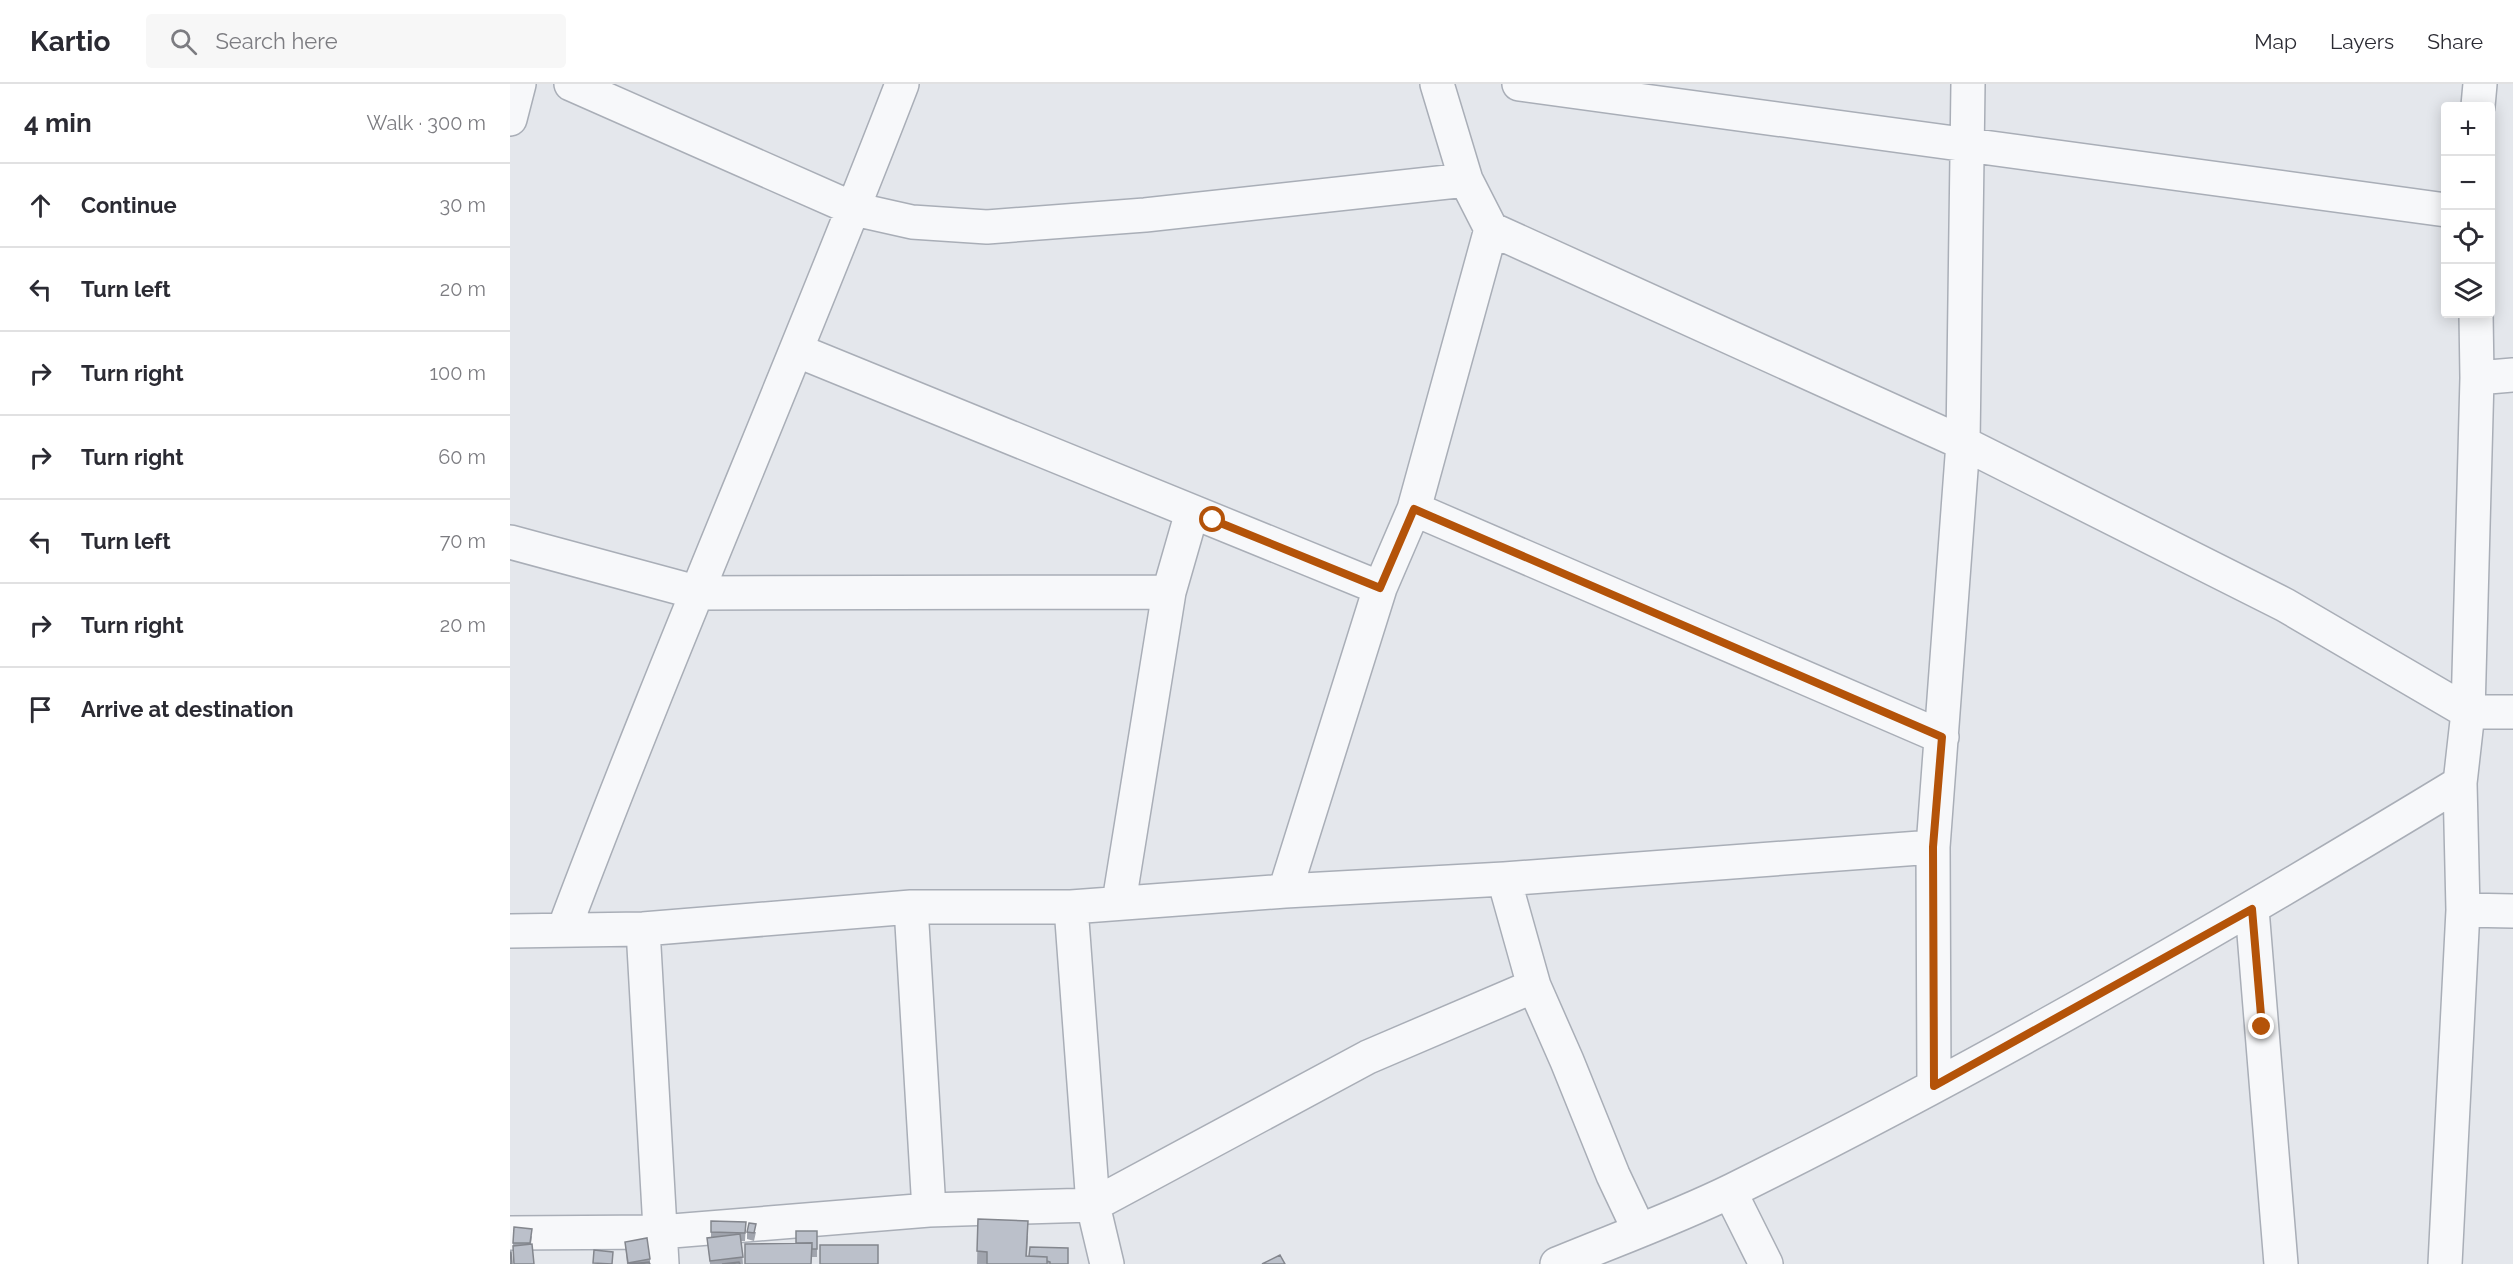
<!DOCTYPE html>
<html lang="en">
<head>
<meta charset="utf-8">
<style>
	body { margin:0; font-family:Raleway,sans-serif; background:#f7f7f7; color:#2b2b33 }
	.controls { position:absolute; right:18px; top:18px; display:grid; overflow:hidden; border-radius:6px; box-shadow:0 3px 15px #0003 }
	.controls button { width:54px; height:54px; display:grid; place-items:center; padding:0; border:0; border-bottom:2px solid #e1e1e2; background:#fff; color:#2b2b33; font:30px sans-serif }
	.stop { position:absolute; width:18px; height:18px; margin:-14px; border:4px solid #b45309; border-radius:50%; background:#fff }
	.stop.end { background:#b45309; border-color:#fff; box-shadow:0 2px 6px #0008 }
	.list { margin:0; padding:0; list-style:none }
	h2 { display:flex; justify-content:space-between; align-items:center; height:78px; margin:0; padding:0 24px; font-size:26px }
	h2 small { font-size:20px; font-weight:400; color:#7c7c81 }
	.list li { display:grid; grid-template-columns:39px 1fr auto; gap:18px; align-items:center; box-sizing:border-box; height:84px; padding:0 24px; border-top:2px solid #e1e1e2 }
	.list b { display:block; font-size:22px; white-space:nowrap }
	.list em { font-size:20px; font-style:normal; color:#7c7c81 }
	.icon { flex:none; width:33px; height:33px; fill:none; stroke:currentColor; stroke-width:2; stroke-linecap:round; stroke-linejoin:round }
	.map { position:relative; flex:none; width:2003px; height:1180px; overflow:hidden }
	header { display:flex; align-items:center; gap:36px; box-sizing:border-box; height:84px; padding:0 30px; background:#fff; border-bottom:2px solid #e1e1e2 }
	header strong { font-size:28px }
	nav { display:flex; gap:33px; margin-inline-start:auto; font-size:21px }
	.search { width:420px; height:54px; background:#f7f7f7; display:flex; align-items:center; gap:15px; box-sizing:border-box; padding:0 21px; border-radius:6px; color:#7c7c81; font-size:22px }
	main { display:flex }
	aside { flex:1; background:#fff }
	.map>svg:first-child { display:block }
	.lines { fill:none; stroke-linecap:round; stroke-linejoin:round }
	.minor-casing { stroke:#a9aeb7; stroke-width:36 }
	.minor { stroke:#f7f8fa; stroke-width:33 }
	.wall { fill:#a1a5ae }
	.building { fill:#bbc0ca; stroke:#83868d; stroke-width:1.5 }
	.route { stroke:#b45309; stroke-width:8 }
</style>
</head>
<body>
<header>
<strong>Kartio</strong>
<div class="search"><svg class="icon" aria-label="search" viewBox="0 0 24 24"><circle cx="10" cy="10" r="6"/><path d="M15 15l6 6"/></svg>Search here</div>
<nav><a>Map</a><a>Layers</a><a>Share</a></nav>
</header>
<main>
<aside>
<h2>4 min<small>Walk · 300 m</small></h2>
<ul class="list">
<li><svg class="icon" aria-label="ahead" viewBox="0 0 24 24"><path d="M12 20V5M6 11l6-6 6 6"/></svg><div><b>Continue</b></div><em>30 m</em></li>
<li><svg class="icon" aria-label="left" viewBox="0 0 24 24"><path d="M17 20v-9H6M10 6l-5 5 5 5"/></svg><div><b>Turn left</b></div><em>20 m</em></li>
<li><svg class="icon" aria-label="right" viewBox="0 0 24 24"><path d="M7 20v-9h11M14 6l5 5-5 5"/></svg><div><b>Turn right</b></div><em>100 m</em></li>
<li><svg class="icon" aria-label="right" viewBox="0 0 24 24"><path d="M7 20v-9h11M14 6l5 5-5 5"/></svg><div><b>Turn right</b></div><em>60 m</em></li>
<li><svg class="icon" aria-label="left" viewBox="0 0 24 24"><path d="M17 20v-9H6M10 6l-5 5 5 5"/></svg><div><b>Turn left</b></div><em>70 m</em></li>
<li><svg class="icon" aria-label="right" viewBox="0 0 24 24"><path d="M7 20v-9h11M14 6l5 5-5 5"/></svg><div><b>Turn right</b></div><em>20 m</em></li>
<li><svg class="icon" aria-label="arrive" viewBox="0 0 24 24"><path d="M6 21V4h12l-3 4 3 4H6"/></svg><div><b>Arrive at destination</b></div></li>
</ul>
</aside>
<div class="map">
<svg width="2003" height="1180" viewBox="0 0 2003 1180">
	<rect width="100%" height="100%" fill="#e4e7ec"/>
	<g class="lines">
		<defs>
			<path id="minor" d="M61 0 344 125 402 138 477 143 635 131 956 96
				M1009 0 1936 126
				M1968 22 1970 0
				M0 35 9 0
				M981 145 1453 359 1775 521 1958 628H2003
				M286 266 870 504
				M1967 294 2003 291
				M904 425 1432 653
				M0 458 189 509 659 508
				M994 795 1024 902 1057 977 1103 1091 1129 1146
				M775 807 870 504 904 425 981 145 956 96 927 0
				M609 818 659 508 682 428
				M401 823 419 1126
				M561 823 583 1121 597 1180
				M1742 825 1771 1180
				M1953 826 2003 827
				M54 845C161 561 283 283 392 0
				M133 845 152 1180
				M0 847 133 845 401 823H561L775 807 994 795 1423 763
				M1424 1002 1423 763 1453 359 1458 0
				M1220 1108 1256 1180
				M0 1149 150 1148 419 1126 583 1121 858 973 1024 902
				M1047 1180C1105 1156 1166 1134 1223 1106 1472 983 1713 843 1950 699
				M1935 1180 1953 826 1950 699 1958 628 1967 294 1966 230"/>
		</defs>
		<!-- minor casing -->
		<use href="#minor" class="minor-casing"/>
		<!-- minor -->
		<use href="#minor" class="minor"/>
	</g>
	<!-- wall -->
	<path class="wall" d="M468 1135 518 1152 517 1172 558 1180H467Z
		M201 1137 236 1138 235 1157H231L233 1180H200L197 1154H201Z
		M307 1147V1173H302L286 1159Z
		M237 1148H246L244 1157 237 1155Z
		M22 1152 21 1160 24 1180H4L3 1159Z
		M115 1158 140 1175V1180H117Z"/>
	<!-- building -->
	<path class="building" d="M468 1135 518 1137 516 1172 537 1173V1180H477V1168L467 1167Z
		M201 1137 236 1138 235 1149 201 1148Z
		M239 1139 246 1140 244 1149 237 1148Z
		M4 1143 22 1145 20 1159H3Z
		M286 1147H307V1165H302V1159H286Z
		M230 1150 233 1173 200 1177 197 1154Z
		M137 1154 140 1175 118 1179 115 1158Z
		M302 1159 301 1180H235V1160Z
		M22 1160 24 1180H4L3 1162Z
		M310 1161H368V1180H310Z
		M520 1163 558 1164V1180H540V1178L537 1177V1173L519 1172Z
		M84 1166 103 1168 102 1180 83 1179Z
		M0 1168H1L2 1180H0Z
		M770 1171 775 1180H752Z
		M139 1178 140 1180H119Z
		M229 1178 230 1180H212Z"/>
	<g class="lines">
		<!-- route -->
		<path class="route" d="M703 436 870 504 904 425 1432 653 1423 763 1424 1002 1742 825 1752 943"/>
	</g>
</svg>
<div class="controls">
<button>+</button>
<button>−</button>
<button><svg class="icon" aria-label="locate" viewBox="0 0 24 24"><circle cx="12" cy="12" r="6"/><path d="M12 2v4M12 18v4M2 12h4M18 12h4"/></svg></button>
<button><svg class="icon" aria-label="layers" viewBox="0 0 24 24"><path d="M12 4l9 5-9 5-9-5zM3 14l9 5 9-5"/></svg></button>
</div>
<div class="stop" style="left:703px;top:436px"></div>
<div class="stop end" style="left:1752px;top:943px"></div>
</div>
</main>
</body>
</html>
